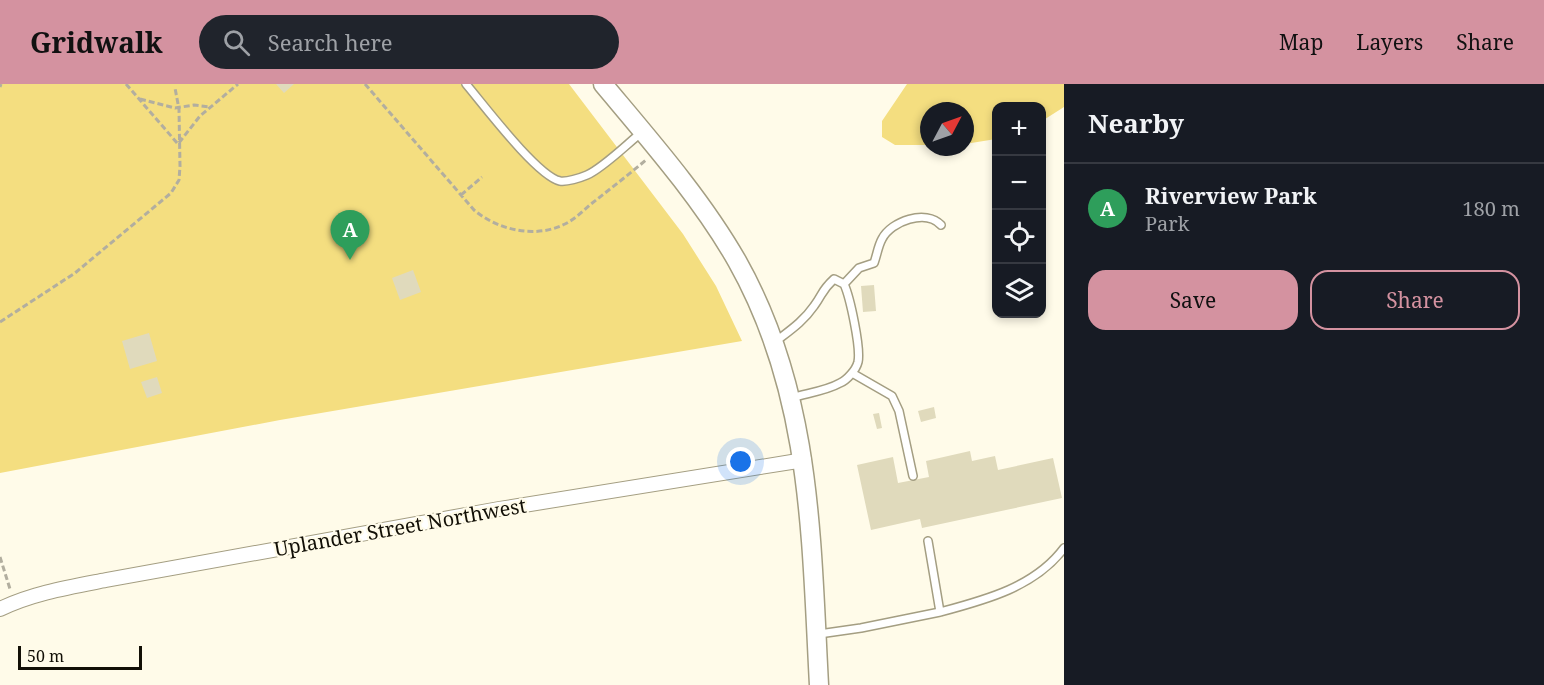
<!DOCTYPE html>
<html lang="en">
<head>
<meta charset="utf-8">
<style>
	body { margin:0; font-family:"Noto Serif",serif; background:#20242c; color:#f1f3f6 }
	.controls { position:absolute; right:18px; top:18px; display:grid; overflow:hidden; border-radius:12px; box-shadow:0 3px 9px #0003 }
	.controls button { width:54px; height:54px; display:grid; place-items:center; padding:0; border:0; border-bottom:2px solid #363941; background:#171b24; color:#f1f3f6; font:30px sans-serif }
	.compass { position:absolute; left:920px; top:18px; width:54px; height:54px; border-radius:50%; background:#171b24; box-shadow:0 3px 9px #0003; rotate:49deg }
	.scale { position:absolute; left:18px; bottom:15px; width:124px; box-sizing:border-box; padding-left:6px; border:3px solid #120f06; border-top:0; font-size:16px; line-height:21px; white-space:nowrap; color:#120f06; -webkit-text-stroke:4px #fffbe9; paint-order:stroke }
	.you { position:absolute; left:741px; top:378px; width:21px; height:21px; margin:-15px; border:4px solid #fff; border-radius:50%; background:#1a73e8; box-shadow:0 0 0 9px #1a73e833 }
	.badge { display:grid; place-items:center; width:39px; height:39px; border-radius:50%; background:#d492a0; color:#fff; font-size:20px; font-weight:700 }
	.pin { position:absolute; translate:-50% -50px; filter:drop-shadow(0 2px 3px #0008) }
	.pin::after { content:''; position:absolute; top:32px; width:21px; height:18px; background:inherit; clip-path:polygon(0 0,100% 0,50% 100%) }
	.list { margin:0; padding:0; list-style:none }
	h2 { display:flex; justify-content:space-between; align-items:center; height:78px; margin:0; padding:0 24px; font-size:26px }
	h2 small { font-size:20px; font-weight:400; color:#9ea1a6 }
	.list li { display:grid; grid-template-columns:39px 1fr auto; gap:18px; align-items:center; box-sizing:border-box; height:90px; padding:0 24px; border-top:2px solid #363941 }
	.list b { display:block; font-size:22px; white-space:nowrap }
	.list p { margin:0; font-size:20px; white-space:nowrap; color:#9ea1a6 }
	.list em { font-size:20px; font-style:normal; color:#9ea1a6 }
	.actions { display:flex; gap:12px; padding:18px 24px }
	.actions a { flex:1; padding:14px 0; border:2px solid #d492a0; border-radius:18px; text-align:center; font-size:21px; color:#d492a0 }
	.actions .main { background:#d492a0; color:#111 }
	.icon { flex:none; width:33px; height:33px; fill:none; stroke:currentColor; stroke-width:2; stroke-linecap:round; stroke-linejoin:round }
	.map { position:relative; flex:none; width:1064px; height:601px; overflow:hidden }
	header { display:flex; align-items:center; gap:36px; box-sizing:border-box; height:84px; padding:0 30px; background:#d492a0; color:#111 }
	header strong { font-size:28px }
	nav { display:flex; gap:33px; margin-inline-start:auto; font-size:21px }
	.search { width:420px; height:54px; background:#20242c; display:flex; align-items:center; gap:15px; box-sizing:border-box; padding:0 21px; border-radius:33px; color:#9ea1a6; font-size:22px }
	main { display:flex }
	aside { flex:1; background:#171b24 }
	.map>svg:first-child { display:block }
	.green { fill:#f4de80 }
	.building { fill:#e0dabc }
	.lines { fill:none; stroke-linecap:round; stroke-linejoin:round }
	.service-casing { stroke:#a49e82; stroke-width:10 }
	.minor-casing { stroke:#a49e82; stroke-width:16 }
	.tertiary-casing { stroke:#a49e82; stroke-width:21 }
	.path { stroke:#b2ae9f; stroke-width:3; stroke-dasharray:6 3; stroke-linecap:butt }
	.service { stroke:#fff; stroke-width:7 }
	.minor { stroke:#fff; stroke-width:14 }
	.tertiary { stroke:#fff; stroke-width:18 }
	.labels { text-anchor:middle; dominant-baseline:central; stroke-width:4.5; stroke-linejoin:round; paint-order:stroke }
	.street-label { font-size:20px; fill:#120f06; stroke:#fffbe9 }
</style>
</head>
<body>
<header>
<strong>Gridwalk</strong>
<div class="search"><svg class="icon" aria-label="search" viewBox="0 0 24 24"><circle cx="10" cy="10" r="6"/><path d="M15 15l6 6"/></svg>Search here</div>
<nav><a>Map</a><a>Layers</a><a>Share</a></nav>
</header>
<main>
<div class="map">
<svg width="1064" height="601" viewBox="0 0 1064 601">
	<rect width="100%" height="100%" fill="#fffbe9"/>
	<!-- green -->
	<path class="green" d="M0 0H569L683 150 716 202 742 257 280 336 0 389Z
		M907 0H1064V23L1042 37V22H996V55L965 60V27H929V61H895L882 53V37Z"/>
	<!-- building -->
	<path class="building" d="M276 0H294L284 9Z
		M413 186 421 208 400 216 392 194Z
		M874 201 876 227 863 228 861 202Z
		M149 249 157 277 130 285 122 257Z
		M157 293 162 309 147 314 141 298Z
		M934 323 936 334 921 338 918 327Z
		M879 329 882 344 877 345 873 330Z
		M970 367 972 377 995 372 998 386 1053 374 1062 414 922 444 920 435 871 446 857 381 893 373 898 399 929 393 926 377Z"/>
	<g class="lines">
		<defs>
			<path id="service" d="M466 0C483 20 537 92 560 97 567 98 580 94 587 91 603 84 627 60 642 48
				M844 200 859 184 874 179C877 171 878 162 882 155 891 137 926 125 941 141
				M775 258C789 247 803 238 814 222 823 210 821 207 834 195L844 200C850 213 861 264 858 278 856 286 847 296 840 299 826 307 807 309 791 314
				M852 289 892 312 899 327 913 392
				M940 528C985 516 1035 503 1064 464
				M819 550 861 544 940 528 928 457"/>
			<path id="minor" d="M0 525C33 509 70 503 106 496L499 425 804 376"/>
			<path id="tertiary" d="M603 0C649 55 701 114 737 177 812 310 811 453 819 601"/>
		</defs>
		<!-- service casing -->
		<use href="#service" class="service-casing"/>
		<!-- minor casing -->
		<use href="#minor" class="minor-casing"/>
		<!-- tertiary casing -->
		<use href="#tertiary" class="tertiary-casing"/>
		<!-- path -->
		<path class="path" d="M126 0 178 60 200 32 238 0
			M365 0 474 126C498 146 535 155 565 140 575 135 583 127 591 120 609 106 628 91 646 76
			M0 3 1 0
			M140 15 175 24 194 21 210 23
			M461 111 482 93
			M0 238 75 189 171 109 179 96 180 82 179 25 175 4
			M0 473 10 505"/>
		<!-- service -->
		<use href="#service" class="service"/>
		<!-- minor -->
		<use href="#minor" class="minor"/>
		<!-- tertiary -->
		<use href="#tertiary" class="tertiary"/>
	</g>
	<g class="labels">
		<!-- street labels -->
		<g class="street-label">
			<text transform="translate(400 443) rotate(-10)">Uplander Street Northwest</text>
		</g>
	</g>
</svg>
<div class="controls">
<button>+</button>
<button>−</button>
<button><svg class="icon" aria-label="locate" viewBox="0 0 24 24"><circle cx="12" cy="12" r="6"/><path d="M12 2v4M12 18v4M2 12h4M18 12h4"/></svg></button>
<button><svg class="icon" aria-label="layers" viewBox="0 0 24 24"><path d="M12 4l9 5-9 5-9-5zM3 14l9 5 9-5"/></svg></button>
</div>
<svg class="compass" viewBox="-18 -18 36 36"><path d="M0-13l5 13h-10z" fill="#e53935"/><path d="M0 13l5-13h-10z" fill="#9ea1a6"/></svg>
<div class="scale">50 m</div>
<div class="you"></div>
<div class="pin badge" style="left:350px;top:176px;background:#2e9e5b">A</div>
</div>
<aside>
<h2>Nearby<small></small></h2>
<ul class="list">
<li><span class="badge" style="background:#2e9e5b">A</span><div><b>Riverview Park</b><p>Park</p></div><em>180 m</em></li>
</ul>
<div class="actions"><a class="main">Save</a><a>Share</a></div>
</aside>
</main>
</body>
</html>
